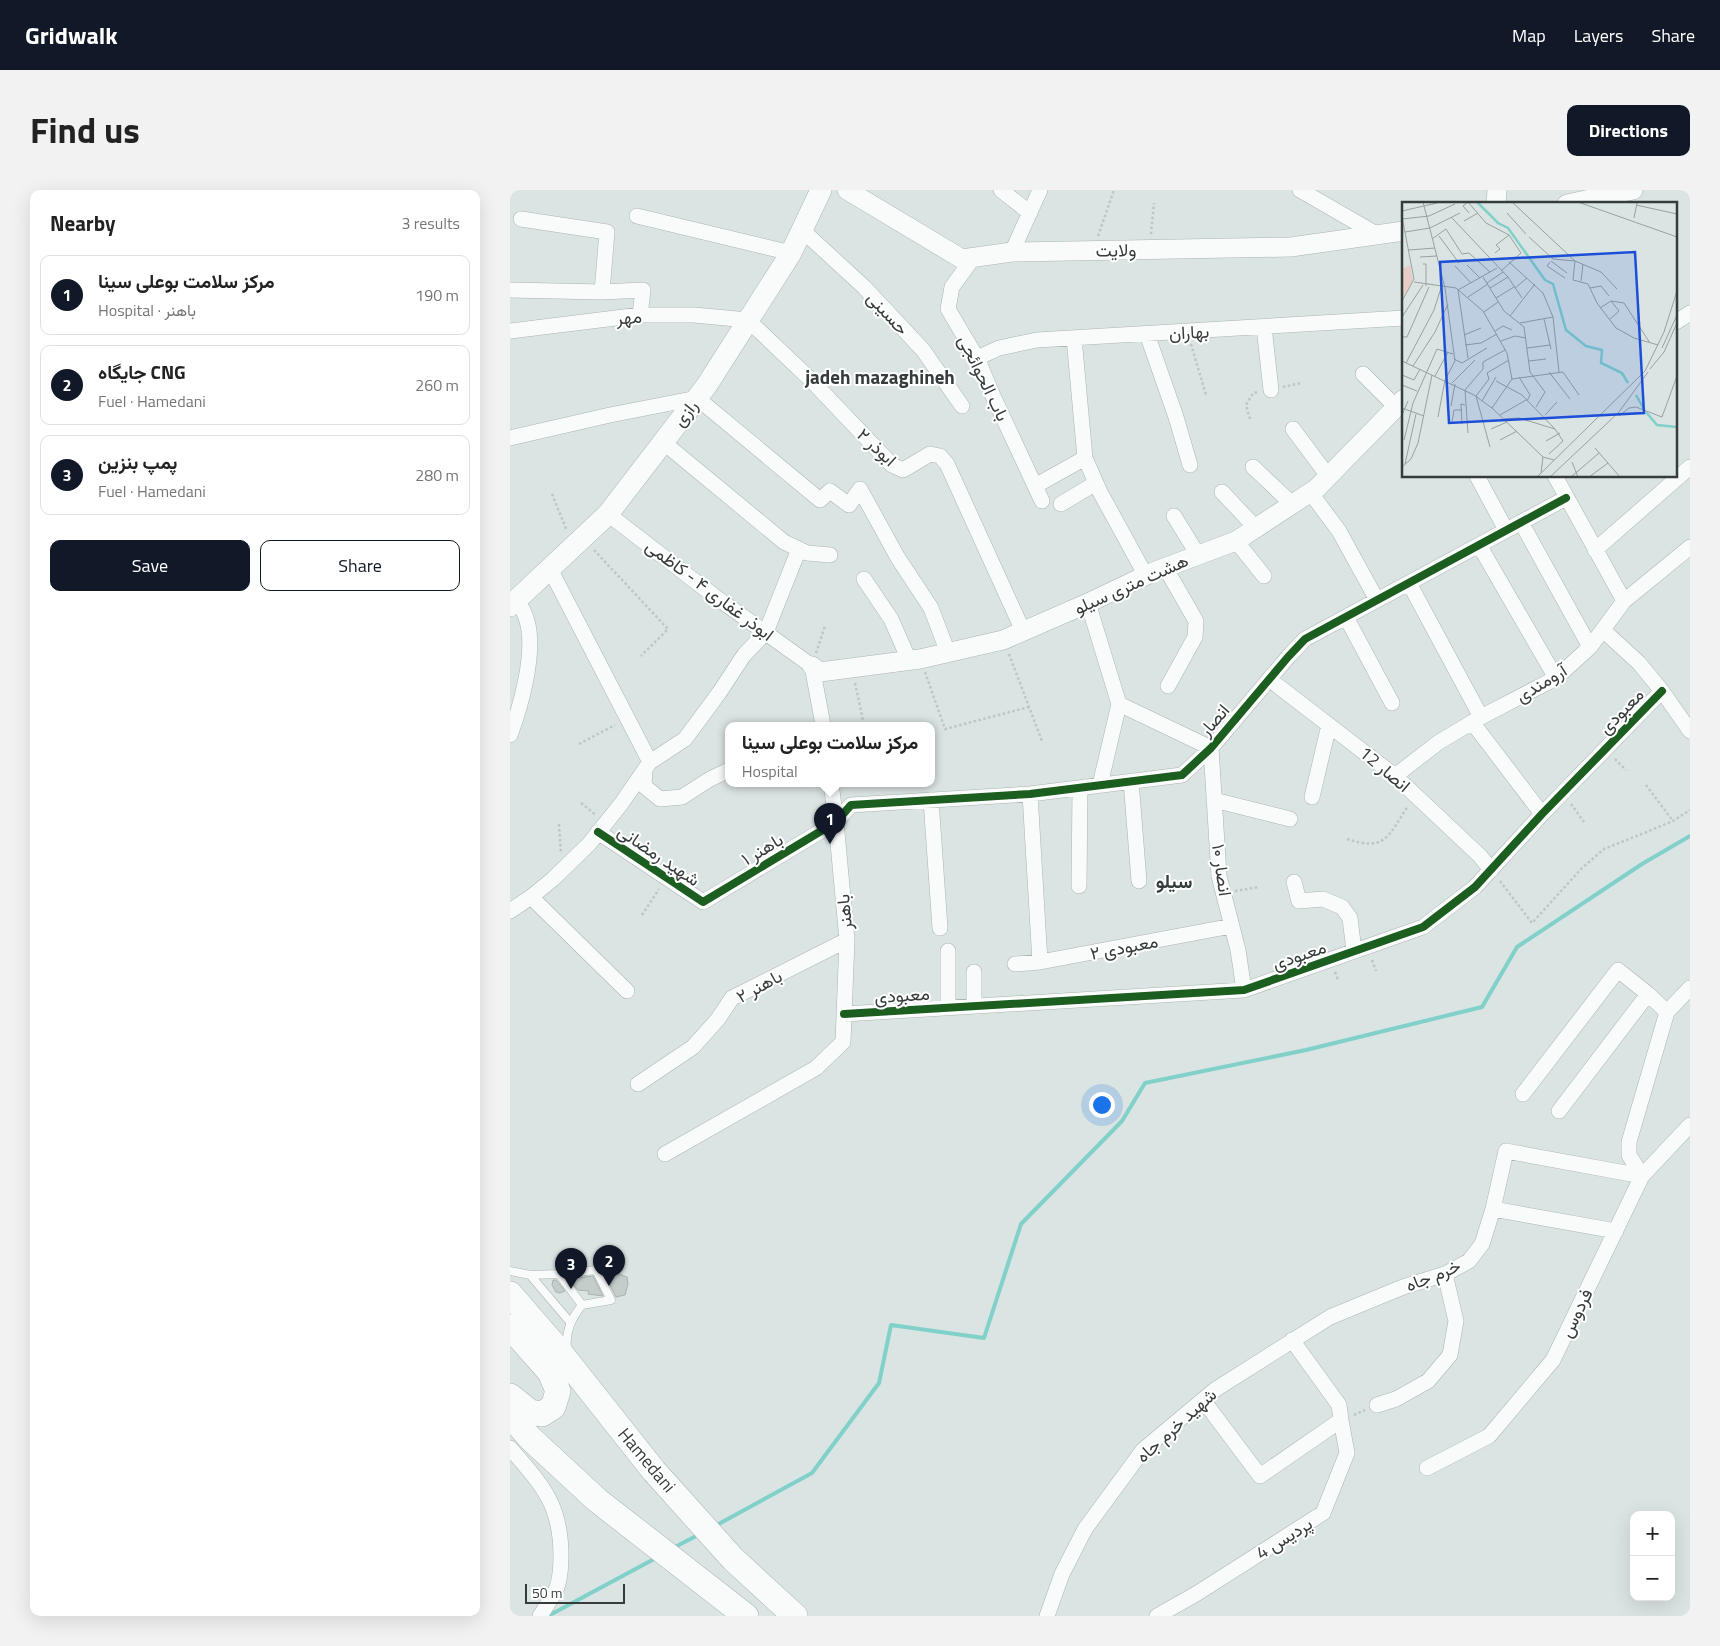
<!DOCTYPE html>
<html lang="en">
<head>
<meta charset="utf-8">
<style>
	body { margin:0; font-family:"Titillium Web",Vazirmatn,sans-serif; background:#f2f2f2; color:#222 }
	.controls { position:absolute; right:15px; bottom:15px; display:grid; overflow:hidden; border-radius:10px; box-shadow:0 5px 20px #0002 }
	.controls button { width:45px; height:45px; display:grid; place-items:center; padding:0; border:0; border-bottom:1px solid #e0e0e0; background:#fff; color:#222; font:25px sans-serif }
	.scale { position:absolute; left:15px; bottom:12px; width:100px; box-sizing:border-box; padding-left:5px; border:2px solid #353c3b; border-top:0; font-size:14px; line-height:18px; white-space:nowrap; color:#353c3b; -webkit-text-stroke:4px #fff; paint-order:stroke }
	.you { position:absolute; left:591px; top:914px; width:18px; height:18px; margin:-12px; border:4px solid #fff; border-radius:50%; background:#1a73e8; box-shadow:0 0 0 8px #1a73e833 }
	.badge { display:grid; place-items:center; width:32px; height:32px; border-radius:50%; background:#111827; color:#fff; font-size:16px; font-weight:700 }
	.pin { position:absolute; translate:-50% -41px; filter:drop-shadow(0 1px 2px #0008) }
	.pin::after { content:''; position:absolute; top:26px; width:18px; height:15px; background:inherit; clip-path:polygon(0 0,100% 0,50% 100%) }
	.popup { position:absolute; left:215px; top:532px; width:210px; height:65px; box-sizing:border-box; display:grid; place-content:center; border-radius:10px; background:#fff; filter:drop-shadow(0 1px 4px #0005); font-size:16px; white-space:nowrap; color:#767676 }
	.popup b { font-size:19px; color:#222 }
	.popup::after { content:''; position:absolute; left:50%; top:100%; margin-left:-10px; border:10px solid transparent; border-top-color:#fff }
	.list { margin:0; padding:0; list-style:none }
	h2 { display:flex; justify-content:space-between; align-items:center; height:65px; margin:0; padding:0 20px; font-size:21px }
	h2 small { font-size:16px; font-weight:400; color:#767676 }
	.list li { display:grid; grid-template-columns:32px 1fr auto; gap:15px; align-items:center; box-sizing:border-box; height:80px; margin:0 10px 10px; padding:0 10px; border:1px solid #e0e0e0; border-radius:10px }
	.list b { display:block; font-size:19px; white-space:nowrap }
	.list p { margin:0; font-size:16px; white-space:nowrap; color:#767676 }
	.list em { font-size:16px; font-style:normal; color:#767676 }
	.actions { display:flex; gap:10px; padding:15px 20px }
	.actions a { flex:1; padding:11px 0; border:1px solid #111827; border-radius:10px; text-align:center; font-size:18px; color:#111827 }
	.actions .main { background:#111827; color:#fff }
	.map { position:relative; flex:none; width:1180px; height:1426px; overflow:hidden; border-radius:10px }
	header { display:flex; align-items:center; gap:30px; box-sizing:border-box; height:70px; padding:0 25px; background:#111827; color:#fff }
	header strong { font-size:24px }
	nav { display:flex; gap:28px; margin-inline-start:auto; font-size:18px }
	.intro { display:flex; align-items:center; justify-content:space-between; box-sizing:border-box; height:120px; padding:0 30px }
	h1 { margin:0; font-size:35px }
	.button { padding:12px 22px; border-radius:10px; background:#111827; color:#fff; font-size:18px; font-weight:700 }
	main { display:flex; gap:30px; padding:0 30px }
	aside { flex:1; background:#fff; border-radius:10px; box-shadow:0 5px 20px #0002 }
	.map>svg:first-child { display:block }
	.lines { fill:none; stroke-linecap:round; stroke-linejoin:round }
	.stream { stroke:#82d0ca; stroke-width:4 }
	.building { fill:#c5cdcb; stroke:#abb2b1 }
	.service-casing { stroke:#acb4b2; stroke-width:9 }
	.minor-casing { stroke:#acb4b2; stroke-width:16 }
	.tertiary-casing { stroke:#acb4b2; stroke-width:20 }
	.secondary-casing { stroke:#acb4b2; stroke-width:22 }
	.trunk-casing { stroke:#acb4b2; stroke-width:26 }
	.path { stroke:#c2c4c4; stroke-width:2.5; stroke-dasharray:2.5 2.5; stroke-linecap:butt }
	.service { stroke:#f9fbfb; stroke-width:8 }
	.minor { stroke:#f9fbfb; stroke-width:15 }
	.tertiary { stroke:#f9fbfb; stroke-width:19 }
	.secondary { stroke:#f9fbfb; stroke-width:21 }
	.trunk { stroke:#f9fbfb; stroke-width:25 }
	.cycleway-casing { stroke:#fff; stroke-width:11 }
	.cycleway { stroke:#1b5e20; stroke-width:8 }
	.labels { text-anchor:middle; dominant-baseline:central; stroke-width:4; stroke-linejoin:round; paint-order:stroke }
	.street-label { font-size:18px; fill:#353c3b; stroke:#fff }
	.neighbourhood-label { font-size:19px; font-weight:bold; fill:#353c3b; stroke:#fff }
	.inset-river { fill:none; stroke:#82d0ca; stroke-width:2.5 }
	.inset-road { fill:none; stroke:#98a19f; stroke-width:1 }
	.view { fill:#1d4ed8; fill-opacity:0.15; stroke:#1d4ed8; stroke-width:2.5 }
	.inset-edge { fill:none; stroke:#353c3b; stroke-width:2.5 }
</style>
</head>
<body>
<header>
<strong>Gridwalk</strong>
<nav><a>Map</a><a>Layers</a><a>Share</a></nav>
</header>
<div class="intro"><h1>Find us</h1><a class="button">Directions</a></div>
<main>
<aside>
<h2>Nearby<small>3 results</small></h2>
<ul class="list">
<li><span class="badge">1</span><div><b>مرکز سلامت بوعلی سینا</b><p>Hospital · باهنر</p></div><em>190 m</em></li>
<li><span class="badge">2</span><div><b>جایگاه CNG</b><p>Fuel · Hamedani</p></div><em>260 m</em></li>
<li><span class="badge">3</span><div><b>پمپ بنزین</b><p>Fuel · Hamedani</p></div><em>280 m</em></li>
</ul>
<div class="actions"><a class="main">Save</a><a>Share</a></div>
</aside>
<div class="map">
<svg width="1180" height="1426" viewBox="0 0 1180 1426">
	<rect width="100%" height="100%" fill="#dae4e2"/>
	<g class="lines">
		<!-- stream -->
		<path class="stream" d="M205 1336 302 1283 369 1193 381 1135 474 1148 511 1034 612 931 635 893 796 860 972 817 1007 757 1132 674 1180 646
			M163 1358 190 1344
			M38 1426 146 1368"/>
	</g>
	<!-- building -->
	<path class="building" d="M94 1083H106L117 1087 118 1094 115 1105 106 1107Z
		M83 1086 93 1106 78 1104 79 1101 68 1100 59 1089Z
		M43 1090H46L55 1101 50 1103 46 1102 42 1095Z"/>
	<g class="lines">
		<defs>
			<path id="service" d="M0 1081 20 1085 49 1084 72 1115C61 1129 55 1142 57 1160
				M49 1084 86 1080 101 1110 72 1115
				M20 1085 60 1132"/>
			<path id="minor" d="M491 0 520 23
				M790 0 868 45
				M127 26 281 63
				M11 29 97 42 92 102
				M292 40 354 97 413 160 452 216
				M502 62 530 0
				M463 68 442 97 438 119 467 168 483 206 532 311
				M0 100 92 102 133 100 130 125
				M1166 132 1180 123
				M754 137 761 200
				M0 141 130 125H184L238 130 301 190 382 275 393 280 420 264 430 266 437 274 513 441
				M637 144 666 227 680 275
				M564 148 575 268 590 302 636 386
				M467 168 489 158 527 150 894 128
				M853 184 886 217
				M783 239 818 286
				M0 248 100 225 187 208 310 310 320 301 339 315 350 299 388 368 421 418 438 463
				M153 252 274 352 297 363 320 365
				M743 277 782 314
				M967 286 996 340
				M1045 286 1114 411
				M525 296 575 268
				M712 302 746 338
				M800 302 829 341 867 410
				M551 314 586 293
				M98 324 203 405 302 476 313 535
				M664 326 688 365
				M1011 332 1080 457
				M726 351 754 386
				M969 355 1046 488
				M1085 360 1180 277
				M655 377 686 431 685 447 658 496
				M40 379 140 572
				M354 389 381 429 399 470
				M899 393 971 527
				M578 413 609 514 590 595
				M836 427 882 513
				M1093 440 1129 473 1152 501 1180 541
				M759 489 885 586 970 666 981 680
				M609 514 701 558
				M962 532 1032 624
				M0 545C11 516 26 462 17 431 15 423 11 416 7 409
				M701 558 709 686 728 760 734 800
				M135 580 134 596 150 609 172 607 200 589 219 580
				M885 586 929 552 971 527 1046 488 1080 457 1114 411 1180 357
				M621 591 629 691
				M520 604 530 772
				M802 607 819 535
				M421 610 430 738
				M704 610 780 629
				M88 642 193 712 326 632 341 615 520 604 672 585 701 558 778 467 795 449 1056 308
				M784 692 789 711 813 709 832 717 840 728 844 761
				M569 696 570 598
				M21 707 117 801
				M0 721 21 707 43 689 79 654 111 614 140 572 175 549 209 503 234 465 256 442 289 359
				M438 761V817
				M505 774 530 772 722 736
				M464 782V816
				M334 824 734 800 913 737 965 697 1032 624 1152 501
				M128 894 183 857 208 829 222 808 337 750
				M1013 904 1108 780 1138 804
				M1049 921 1138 804 1157 822
				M155 964 306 878 333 852 337 750 326 632 321 593
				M1132 986 1119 965V952L1157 822 1180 798
				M983 1019 1106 1041
				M693 1210 750 1286 831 1230
				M867 1215 886 1209 918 1191 940 1165 946 1131 935 1084
				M0 1258C32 1295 51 1314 51 1366 51 1376 50 1390 46 1400 41 1409 35 1418 30 1426
				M917 1278 979 1246 1043 1170 1132 986 1180 935
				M537 1426 552 1384 575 1339 633 1260 706 1199 820 1127 893 1097 935 1084 959 1071 972 1054 983 1019 996 961 1132 986
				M647 1426 686 1404 813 1323 837 1263 831 1230 829 1215 782 1150"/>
			<path id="tertiary" d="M337 0 452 69 502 62 781 57 894 41
				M986 14 987 0
				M1057 14 1123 0
				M302 476 310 482 410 469 493 450 578 413 643 382 726 351 807 298 894 209"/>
			<path id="secondary" d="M0 416 98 324 197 195 281 63 311 0"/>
			<path id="trunk" d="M0 1104 45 1156 144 1281 223 1369 285 1426
				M0 1137 40 1182 48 1201 43 1217 32 1224 20 1222 0 1206
				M0 1225 20 1248 87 1310 236 1426"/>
		</defs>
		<!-- service casing -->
		<use href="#service" class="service-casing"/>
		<!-- minor casing -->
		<use href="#minor" class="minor-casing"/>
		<!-- tertiary casing -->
		<use href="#tertiary" class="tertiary-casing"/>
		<!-- secondary casing -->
		<use href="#secondary" class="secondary-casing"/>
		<!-- trunk casing -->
		<use href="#trunk" class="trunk-casing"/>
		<!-- path -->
		<path class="path" d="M641 44 644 13
			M588 46 604 0
			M681 154 696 205
			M773 197 791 193
			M740 229 736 215 743 203 749 202
			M42 304 57 341
			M84 360 158 439 131 466
			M306 463 315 436
			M499 464 532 551
			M415 482 435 539 519 517
			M345 493 354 535
			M69 554 105 535
			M1105 569 1116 580
			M1136 595 1163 631
			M71 613 86 625
			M1061 614 1074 632
			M49 634 51 664
			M837 649C876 662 878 646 898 616
			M990 691 1022 733 1072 678 1094 659 1139 641 1163 631 1180 620
			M725 701 749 697
			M132 725 149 699
			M862 770 866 781
			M825 782 828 790
			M844 1225 855 1220"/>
		<!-- service -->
		<use href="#service" class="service"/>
		<!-- minor -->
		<use href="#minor" class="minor"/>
		<!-- tertiary -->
		<use href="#tertiary" class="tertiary"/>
		<!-- secondary -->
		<use href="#secondary" class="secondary"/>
		<!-- trunk -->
		<use href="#trunk" class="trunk"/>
		<defs>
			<path id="cycleway" d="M88 642 193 712 326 632 341 615 520 604 672 585 701 558 778 467 795 449 1056 308
				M334 824 734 800 913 737 965 697 1032 624 1152 501"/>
		</defs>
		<!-- cycleway casing -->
		<use href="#cycleway" class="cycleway-casing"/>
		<!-- cycleway -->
		<use href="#cycleway" class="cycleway"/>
	</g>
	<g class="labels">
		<!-- street labels -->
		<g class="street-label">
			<text transform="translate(606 60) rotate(-1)">ولایت</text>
			<text transform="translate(378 123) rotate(47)">حسینی</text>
			<text transform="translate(119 127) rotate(-5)">مهر</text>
			<text transform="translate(679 142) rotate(-3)">بهاران</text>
			<text transform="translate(474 188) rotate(64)">باب الحوائجی</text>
			<text transform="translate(175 223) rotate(-52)">رازی</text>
			<text transform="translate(367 257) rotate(43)">ابوذر ۲</text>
			<text transform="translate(621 394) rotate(-24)">هشت متری سیلو</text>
			<text transform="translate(200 400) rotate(37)">ابوذر غفاری ۴ - کاظمی</text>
			<text transform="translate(1031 493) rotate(-32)">آرومندی</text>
			<text transform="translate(1111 521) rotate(-46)">معبودی</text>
			<text transform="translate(704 530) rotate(-49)">انصار</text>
			<text transform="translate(875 579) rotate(40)">انصار 12</text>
			<text transform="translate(252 659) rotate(-31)">باهنر ۱</text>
			<text transform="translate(149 665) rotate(34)">شهید رمضانی</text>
			<text transform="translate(712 680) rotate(82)">انصار ۱۰</text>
			<text transform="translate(334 722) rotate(-95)">باهنر</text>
			<text transform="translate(614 757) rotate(-11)">معبودی ۲</text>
			<text transform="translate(789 765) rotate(-19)">معبودی</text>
			<text transform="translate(249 796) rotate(-29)">باهنر ۲</text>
			<text transform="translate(392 805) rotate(-4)">معبودی</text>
			<text transform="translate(923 1085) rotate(-22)">خرم جاه</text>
			<text transform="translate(1066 1123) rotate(-64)">فردوس</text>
			<text transform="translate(666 1235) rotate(-42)">شهید خرم جاه</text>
			<text transform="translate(137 1270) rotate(50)">Hamedani</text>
			<text transform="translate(774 1348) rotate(-32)">پردیس 4</text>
		</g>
		<!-- neighbourhood labels -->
		<g class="neighbourhood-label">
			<text x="370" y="186">jadeh mazaghineh</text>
			<text x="664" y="690">سیلو</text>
		</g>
	</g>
	<!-- overview -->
	<g transform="translate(892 12)">
		<rect width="275" height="275" fill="#dae4e2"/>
		<path d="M8 63 11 78 0 97V67Z" fill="#e8cdc6"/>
		<path class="inset-river" d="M75 0 96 21 106 26 143 78 151 82 164 128 184 144 200 148 199 161 220 171 226 181M234 193 242 207M244 210 255 223 275 225"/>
		<path class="inset-road" d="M21 0 43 86 53 159 43 178 36 215M66 0 84 21 107 33 119 51 99 69M66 0 61 4 67 11M110 0 173 59 199 70 215 87M176 0 275 35M234 3 275 12M0 9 35 1M105 11 124 32M0 15 12 77 0 99M49 15 106 75 120 96M232 16 235 1M0 17 27 14 53 2M62 19 76 11M3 30 28 26 58 11M37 34 57 61M127 35 151 57 173 59M30 37 44 27 60 52 67 51 88 70M7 48 33 46M93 51 98 47 94 43 107 33M18 55 35 54M149 59 165 71M173 59 171 78 186 82 195 101 214 126 232 136 256 143M107 60 141 91 151 115 157 170M148 60 145 64 163 76M21 62H24V84M65 63 78 76M53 64 69 81M81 75 102 109 122 125 128 170 143 190 134 205M179 79 181 62M12 80 54 86 81 109 105 151 110 177M85 81 101 70M88 86 106 75M113 86 125 76M188 86 199 84 207 94M56 88 66 156M56 88 95 66M66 95 86 82M94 96 112 85M198 106 209 99 222 101 248 141M82 110 96 100M108 114 133 82M0 115 21 83M142 117 149 147M207 118 217 109 209 99M118 121 151 115M93 129 101 124 110 128M62 133 79 126M0 135H5L27 85M99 139 113 134 124 136M63 143 79 141 95 132M125 146 148 143M260 146 275 113M52 157 60 161 85 146M0 159 72 193 90 206 141 255 152 258M127 159 144 157M4 161 32 108 39 86M11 164 33 130 46 102M248 167 262 150 275 121M147 170 168 197M0 173 12 178 18 167M33 174 46 150M117 175 128 193 125 199M110 177 161 170 177 193M94 179 120 193 153 227M50 181 73 158M0 183 15 189M80 199 94 175M49 204 53 182M0 206 22 214M90 206 110 177M0 213 6 199M98 213 124 198M143 213 155 200M217 214 227 206 234 205 260 215 275 174M102 217 117 216 153 227 161 239 147 252M50 220 52 208H60M60 222 59 202 63 203M89 227 105 220M66 231 63 188 81 167V160L103 148M2 238 11 201 35 147 51 152M98 238 115 229M144 239 158 231M88 245 74 194 87 177 85 171 107 158M193 246 218 275M170 260 176 275M3 262 14 212M0 265 9 257 16 241 30 173M139 271 141 255M135 275 243 169 262 130 275 89M148 275 217 210 246 170M169 275 197 251M187 275 206 261"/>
		<path class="view" d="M233 50 242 211 47 221 38 60Z"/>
		<rect width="275" height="275" class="inset-edge"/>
	</g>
</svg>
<div class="controls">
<button>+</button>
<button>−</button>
</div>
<div class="scale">50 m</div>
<div class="you"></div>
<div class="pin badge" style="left:320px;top:654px">1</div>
<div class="popup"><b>مرکز سلامت بوعلی سینا</b>Hospital</div>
<div class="pin badge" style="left:99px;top:1096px">2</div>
<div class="pin badge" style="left:61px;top:1099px">3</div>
</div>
</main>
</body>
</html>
